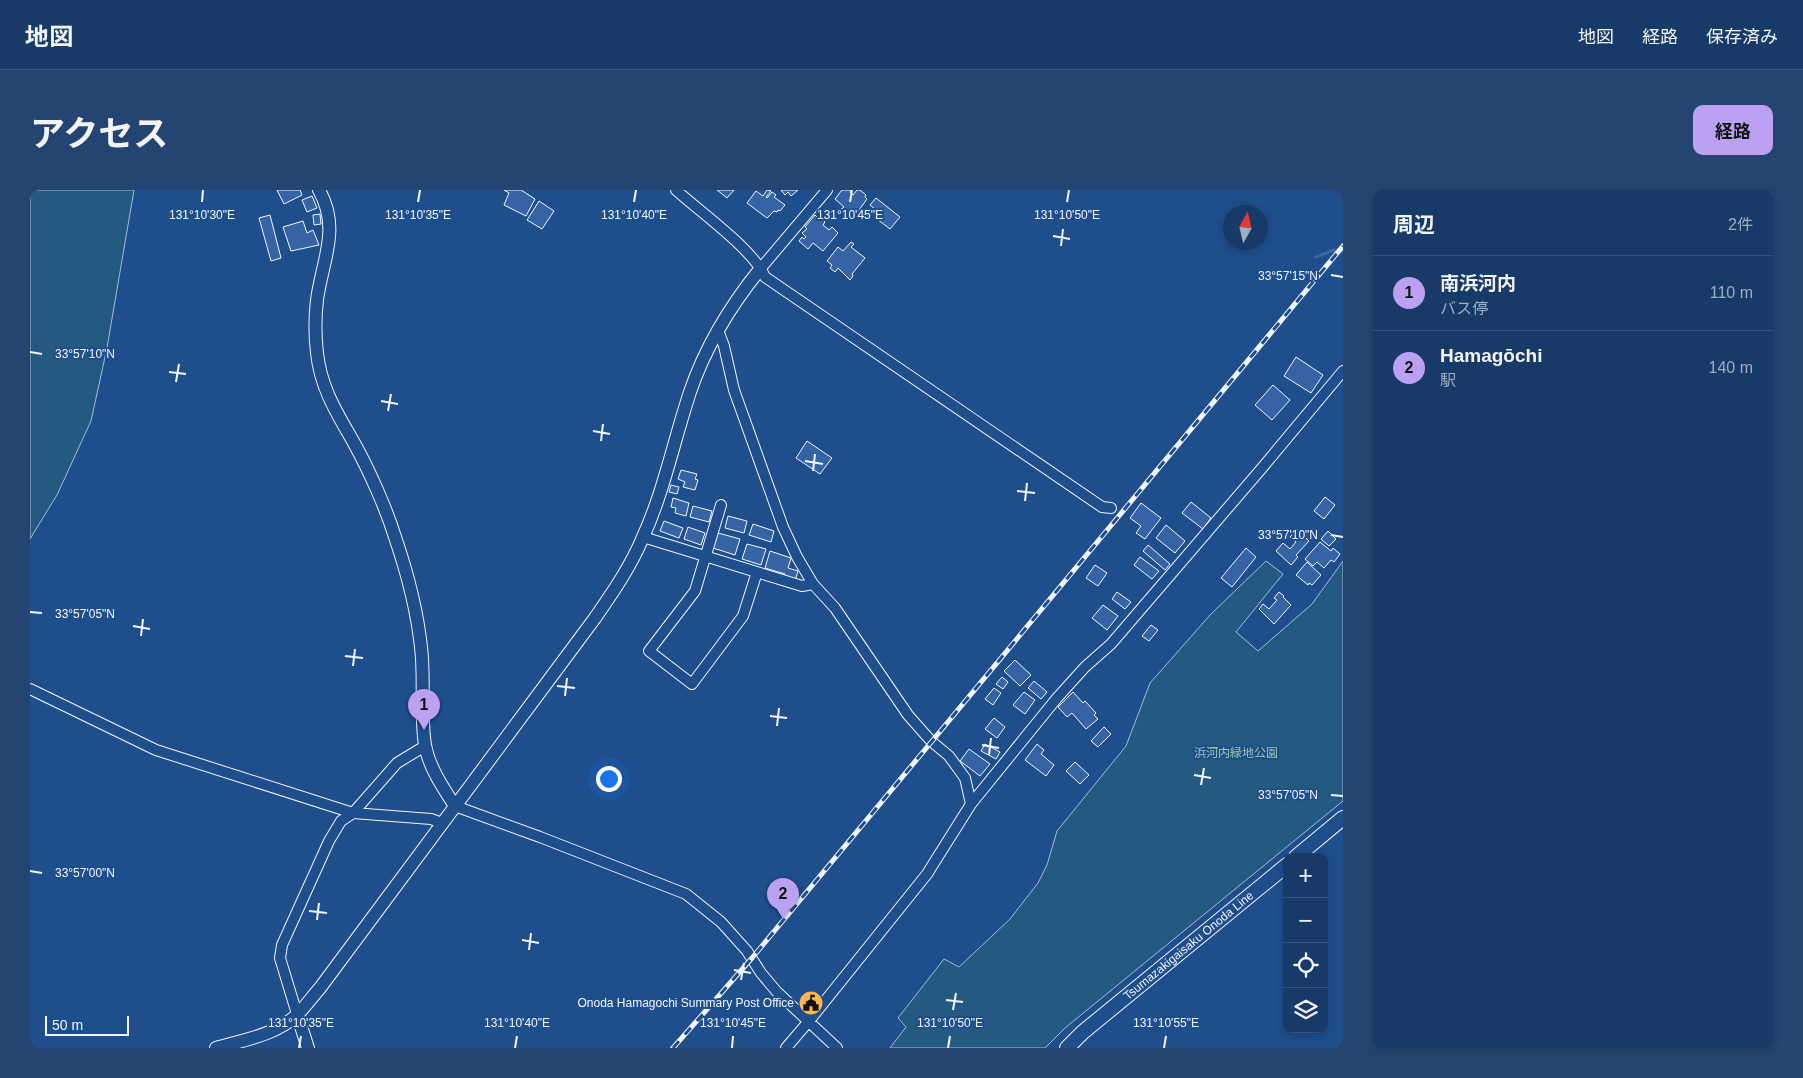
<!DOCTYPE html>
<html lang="ja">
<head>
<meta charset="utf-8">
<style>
	body { margin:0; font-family:Helvetica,"Noto Sans JP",sans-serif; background:#244571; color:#f1f3f6 }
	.controls { position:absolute; right:15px; bottom:15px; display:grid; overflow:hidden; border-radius:10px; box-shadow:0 2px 8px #0003 }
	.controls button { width:45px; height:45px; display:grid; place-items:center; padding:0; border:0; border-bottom:1px solid #36547d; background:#173a69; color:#f1f3f6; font:25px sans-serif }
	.compass { position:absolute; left:1193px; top:15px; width:45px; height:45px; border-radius:50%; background:#173a69; box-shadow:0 2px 8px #0003; rotate:8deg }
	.scale { position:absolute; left:15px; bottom:12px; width:84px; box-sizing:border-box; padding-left:5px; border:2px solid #f2f6ff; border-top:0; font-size:14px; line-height:18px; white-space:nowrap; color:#f2f6ff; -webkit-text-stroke:4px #1f4e8c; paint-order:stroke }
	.you { position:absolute; left:578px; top:588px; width:18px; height:18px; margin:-12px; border:4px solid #fff; border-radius:50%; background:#1a73e8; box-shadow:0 0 0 8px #1a73e833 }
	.badge { display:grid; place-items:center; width:32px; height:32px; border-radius:50%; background:#bca0f2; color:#111; font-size:16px; font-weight:700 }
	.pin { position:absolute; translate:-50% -41px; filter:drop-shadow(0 1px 2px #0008) }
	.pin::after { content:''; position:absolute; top:26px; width:18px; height:15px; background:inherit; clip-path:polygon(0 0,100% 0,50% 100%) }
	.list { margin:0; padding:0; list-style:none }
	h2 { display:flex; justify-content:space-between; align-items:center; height:65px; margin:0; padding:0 20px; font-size:21px }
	h2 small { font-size:16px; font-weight:400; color:#9eadc0 }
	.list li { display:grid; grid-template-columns:32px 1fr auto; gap:15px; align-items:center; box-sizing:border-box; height:75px; padding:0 20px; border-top:1px solid #36547d }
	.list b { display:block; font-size:19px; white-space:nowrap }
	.list p { margin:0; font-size:16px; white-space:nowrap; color:#9eadc0 }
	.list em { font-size:16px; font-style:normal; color:#9eadc0 }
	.icon { flex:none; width:28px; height:28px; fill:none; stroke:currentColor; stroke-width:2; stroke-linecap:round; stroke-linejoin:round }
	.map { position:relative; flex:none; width:1313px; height:858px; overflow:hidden; border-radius:10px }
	header { display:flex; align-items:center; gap:30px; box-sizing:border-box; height:70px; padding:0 25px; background:#173a69; border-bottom:1px solid #36547d }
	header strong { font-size:24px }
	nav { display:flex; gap:28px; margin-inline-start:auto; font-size:18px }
	.intro { display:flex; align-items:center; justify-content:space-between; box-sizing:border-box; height:120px; padding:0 30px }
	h1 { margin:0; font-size:35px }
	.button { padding:12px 22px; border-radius:10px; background:#bca0f2; color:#111; font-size:18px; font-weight:700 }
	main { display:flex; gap:30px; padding:0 30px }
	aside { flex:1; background:#173a69; border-radius:10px; box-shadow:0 2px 8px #0003 }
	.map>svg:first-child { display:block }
	.green { fill:#245a82; stroke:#a8bbd7 }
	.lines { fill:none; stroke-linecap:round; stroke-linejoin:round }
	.stream { stroke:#3b69a3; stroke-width:3 }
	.building { fill:#3563a3; stroke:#f2f6ff }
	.minor-casing { stroke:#f2f6ff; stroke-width:12 }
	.tertiary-casing { stroke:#f2f6ff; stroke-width:14 }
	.secondary-casing { stroke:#f2f6ff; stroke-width:16 }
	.minor { stroke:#1f4e8c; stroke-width:10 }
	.tertiary { stroke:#1f4e8c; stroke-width:12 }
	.secondary { stroke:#1f4e8c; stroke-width:14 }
	.rail-casing { stroke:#f2f6ff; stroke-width:5 }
	.rail { stroke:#1f4e8c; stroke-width:3; stroke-dasharray:9; stroke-linecap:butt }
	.ticks { fill:none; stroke:#f2f6ff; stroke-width:2 }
	.labels { text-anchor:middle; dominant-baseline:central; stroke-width:4; stroke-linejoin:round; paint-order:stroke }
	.park-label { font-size:12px; fill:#97c8a6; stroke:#1f4e8c }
	.street-label { font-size:12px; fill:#f2f6ff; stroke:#1f4e8c }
	.poi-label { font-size:12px; fill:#f2f6ff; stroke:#1f4e8c; text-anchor:end }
	.ticks-label { font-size:12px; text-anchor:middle; fill:#f2f6ff; stroke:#1f4e8c; stroke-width:4; stroke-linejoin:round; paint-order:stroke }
</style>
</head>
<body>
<header>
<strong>地図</strong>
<nav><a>地図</a><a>経路</a><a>保存済み</a></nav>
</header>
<div class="intro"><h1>アクセス</h1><a class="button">経路</a></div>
<main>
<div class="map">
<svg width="1313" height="858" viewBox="0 0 1313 858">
	<rect width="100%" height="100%" fill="#1f4e8c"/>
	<!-- green -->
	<path class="green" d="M0 0H104L77 158 61 231 27 305 0 349Z
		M1236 371 1253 384 1206 442 1228 461 1282 414 1313 371V611L1035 838 1015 858H860L876 837 868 828 914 769 929 777 980 729 1008 693 1017 675 1027 641 1096 556 1120 493 1181 424Z"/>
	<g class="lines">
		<!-- stream -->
		<path class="stream" d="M1286 67 1304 60 1313 61"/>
	</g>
	<!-- building -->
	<path class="building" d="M247 0H270L272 5 254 14Z
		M474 0H491L505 9 496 26 474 15 479 3Z
		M687 0H704L697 8Z
		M737 0 741 1 736 7 737 8 742 2 746 5 744 7 755 15 750 21 748 20 747 22 744 21 737 28 717 13 726 1 733 6Z
		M751 0H768L761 6 758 2 755 5Z
		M812 0H821L820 2 823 5 827 0H830L836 5 835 7 837 9 824 27 817 22 815 24 810 20 814 17 805 9Z
		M282 6 287 18 277 22 272 10Z
		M846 8 870 27 860 39 847 29 848 27 844 23 846 20 840 15Z
		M509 11 524 21 512 39 497 30Z
		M290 24 291 34 284 35 283 25Z
		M240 25 251 68 241 71 229 28Z
		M785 25 787 27 789 26 795 32 793 35 799 40 802 37 808 43 793 61 783 53 778 59 769 51 772 47 774 49 776 47 772 43 777 39 775 37Z
		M273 31 277 43 283 40 289 55 261 61 253 37Z
		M821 52 824 54 821 57 835 68 822 84 823 86 820 90 808 78 805 82 800 78 802 75 797 71 808 57 813 61Z
		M1266 167 1293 185 1281 203 1254 186Z
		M1243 195 1260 210 1242 230 1225 215Z
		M777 251 802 268 790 284 766 268Z
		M651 280 667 284 665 289 668 290 665 300 653 297 655 292 648 289Z
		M641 295 649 297 647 304 639 302Z
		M1295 307 1305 315 1294 329 1284 321Z
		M643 308 659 313 656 326 645 323 646 318 641 317Z
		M1161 312 1181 328 1173 339 1152 323Z
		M1111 313 1131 328 1115 349 1106 343 1111 336 1100 328Z
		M663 316 682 321 679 332 660 327Z
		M698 326 717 331 714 343 695 338Z
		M634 331 653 338 649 348 630 341Z
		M723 334 744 341 741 352 719 345Z
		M1136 335 1155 351 1145 363 1126 348Z
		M658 337 675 343 671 355 654 349Z
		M1267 339 1279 351 1266 365 1268 367 1261 375 1246 361 1253 353 1260 359 1266 352 1260 347Z
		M1298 341 1306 349 1299 356 1291 349Z
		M688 343 710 349 705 365 683 358Z
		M1290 352 1301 361 1303 358 1310 364 1304 372 1301 370 1294 378 1287 372 1283 376 1275 369Z
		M717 354 736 359 731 375 712 369Z
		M1118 355 1140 374 1135 380 1113 361Z
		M1216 358 1226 367 1202 397 1191 388Z
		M740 361 761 368 758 378 768 381 765 391 754 388 755 384 735 378Z
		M1110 367 1129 381 1122 389 1104 375Z
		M1277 372 1291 385 1282 395 1279 393 1278 395 1266 385Z
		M1065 375 1077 383 1068 396 1056 388Z
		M1087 402 1101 412 1095 419 1082 409Z
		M1249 402 1254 406 1253 407 1261 415 1244 434 1229 419 1233 414 1239 419 1247 410 1244 408Z
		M1073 415 1088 426 1077 440 1062 428Z
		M1121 435 1128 440 1119 451 1112 446Z
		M985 470 1001 485 990 496 974 481Z
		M972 487 978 492 973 499 966 494Z
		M1004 491 1017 502 1011 509 998 498Z
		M964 498 971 503 963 515 955 509Z
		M994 502 1005 510 995 524 983 515Z
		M1043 502 1053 513 1055 511 1066 523 1064 525 1068 529 1056 539 1042 523 1037 527 1028 517Z
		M964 528 975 537 967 548 955 539Z
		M1074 537 1081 544 1068 557 1061 551Z
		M955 554 970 562 966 569 951 561Z
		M1007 554 1014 560 1011 564 1024 575 1016 586 995 570Z
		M939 559 960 574 950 586 930 571Z
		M1045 572 1059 585 1050 594 1036 581Z"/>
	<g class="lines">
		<defs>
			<path id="minor" d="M646 0C669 21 724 60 735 87L1072 317 1081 318
				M731 78 797 0
				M688 140 694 156 704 200 753 337 767 367 783 394 805 418 878 525 901 551 919 566 935 588 941 614
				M691 315 665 401 619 461 662 494 713 426 727 382
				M613 347 772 396 783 394
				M0 499 126 560 323 623 401 629 412 633
				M425 616 510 647 656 704 691 732 717 761 731 783 747 802 807 858
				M267 824 250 768 252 755 299 651 311 631 323 623 367 573 395 556
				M756 858 779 831 897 684 941 614 1027 508 1055 477 1081 454 1232 278 1313 181"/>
			<path id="tertiary" d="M289 0C311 39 292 71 287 110 285 127 285 146 287 163 291 199 307 223 324 253 339 280 356 318 365 347 377 382 387 420 391 457 395 489 390 523 395 555 399 577 413 598 425 616
				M267 824 278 858
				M186 858C214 850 245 845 267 825 275 817 282 807 290 798L565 428C583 402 601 376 613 347 634 301 644 250 660 202 676 155 700 116 731 78"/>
			<g id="secondary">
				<path d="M1266 667 1313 628"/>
				<path id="s1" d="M1037 858 1053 842 1257 675"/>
			</g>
		</defs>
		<!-- minor casing -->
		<use href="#minor" class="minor-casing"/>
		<!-- tertiary casing -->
		<use href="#tertiary" class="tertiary-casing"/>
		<!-- secondary casing -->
		<use href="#secondary" class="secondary-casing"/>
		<!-- minor -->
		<use href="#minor" class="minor"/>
		<!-- tertiary -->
		<use href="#tertiary" class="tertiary"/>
		<!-- secondary -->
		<use href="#secondary" class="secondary"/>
		<defs>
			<path id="rail" d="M643 858 722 768 1313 56"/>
		</defs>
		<!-- rail casing -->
		<use href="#rail" class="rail-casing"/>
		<!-- rail -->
		<use href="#rail" class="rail"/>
	</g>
	<!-- ticks -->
	<path class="ticks" d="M172 12 173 0M388 12 390 0M604 12 606 0M820 12 822 0M1037 12 1039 0M1023 46 1040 49M1031 56 1033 39M1301 85 1313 87M0 162 12 164M139 182 156 184M146 192 149 174M351 211 368 214M358 221 361 204M563 241 580 244M571 251 573 234M775 271 793 274M783 281 785 264M987 301 1005 303M995 311 997 293M1301 345 1313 347M0 422 12 423M103 436 120 439M111 446 113 429M315 466 333 468M323 476 325 459M527 496 545 498M535 506 537 488M740 526 757 528M747 536 749 518M952 555 969 558M959 565 961 548M1164 585 1181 588M1171 595 1174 578M1301 605 1313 606M0 681 12 683M279 721 297 723M287 730 289 713M492 750 509 753M499 760 501 743M704 780 721 783M711 790 714 773M916 810 933 812M923 820 926 803M269 858 271 846M485 858 487 846M702 858 703 846M918 858 920 846M1134 858 1136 846"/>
	<!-- icons -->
	<defs>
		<symbol id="civic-disc" viewBox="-11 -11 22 22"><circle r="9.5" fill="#ffb74d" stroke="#1f4e8c"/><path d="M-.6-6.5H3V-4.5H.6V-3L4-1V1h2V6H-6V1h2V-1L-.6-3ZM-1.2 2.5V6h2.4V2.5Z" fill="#111"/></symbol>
	</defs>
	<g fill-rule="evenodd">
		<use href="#civic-disc" x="767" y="799" width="28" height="28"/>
	</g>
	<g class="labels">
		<!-- park labels -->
		<g class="park-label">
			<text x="1206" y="563">浜河内緑地公園</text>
		</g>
		<!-- street labels -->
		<g class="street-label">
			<text stroke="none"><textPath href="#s1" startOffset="159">Tsumazakigaisaku Onoda Line</textPath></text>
		</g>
		<!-- poi labels -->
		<g class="poi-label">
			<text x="764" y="813">Onoda Hamagochi Summary Post Office</text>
		</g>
	</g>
	<g class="ticks-label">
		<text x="172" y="29">131°10'30"E</text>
		<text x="388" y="29">131°10'35"E</text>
		<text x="604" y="29">131°10'40"E</text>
		<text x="820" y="29">131°10'45"E</text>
		<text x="1037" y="29">131°10'50"E</text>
		<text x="1258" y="90">33°57'15"N</text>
		<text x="55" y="168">33°57'10"N</text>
		<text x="1258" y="349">33°57'10"N</text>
		<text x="55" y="428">33°57'05"N</text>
		<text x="1258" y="609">33°57'05"N</text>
		<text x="55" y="687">33°57'00"N</text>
		<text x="271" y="837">131°10'35"E</text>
		<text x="487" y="837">131°10'40"E</text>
		<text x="703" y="837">131°10'45"E</text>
		<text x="920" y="837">131°10'50"E</text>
		<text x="1136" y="837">131°10'55"E</text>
	</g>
</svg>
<div class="controls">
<button>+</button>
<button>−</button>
<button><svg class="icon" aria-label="locate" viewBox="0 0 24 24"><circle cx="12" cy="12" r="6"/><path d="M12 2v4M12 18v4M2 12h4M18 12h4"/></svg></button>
<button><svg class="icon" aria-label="layers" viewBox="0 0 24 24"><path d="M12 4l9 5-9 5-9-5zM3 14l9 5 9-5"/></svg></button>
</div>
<svg class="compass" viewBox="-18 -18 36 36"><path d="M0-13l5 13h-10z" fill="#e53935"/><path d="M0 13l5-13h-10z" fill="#9eadc0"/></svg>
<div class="scale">50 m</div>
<div class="you"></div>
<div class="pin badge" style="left:394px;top:540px">1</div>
<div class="pin badge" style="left:753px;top:729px">2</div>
</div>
<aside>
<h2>周辺<small>2件</small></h2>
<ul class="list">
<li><span class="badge">1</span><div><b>南浜河内</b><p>バス停</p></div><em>110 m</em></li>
<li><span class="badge">2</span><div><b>Hamagōchi</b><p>駅</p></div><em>140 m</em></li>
</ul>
</aside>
</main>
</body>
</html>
